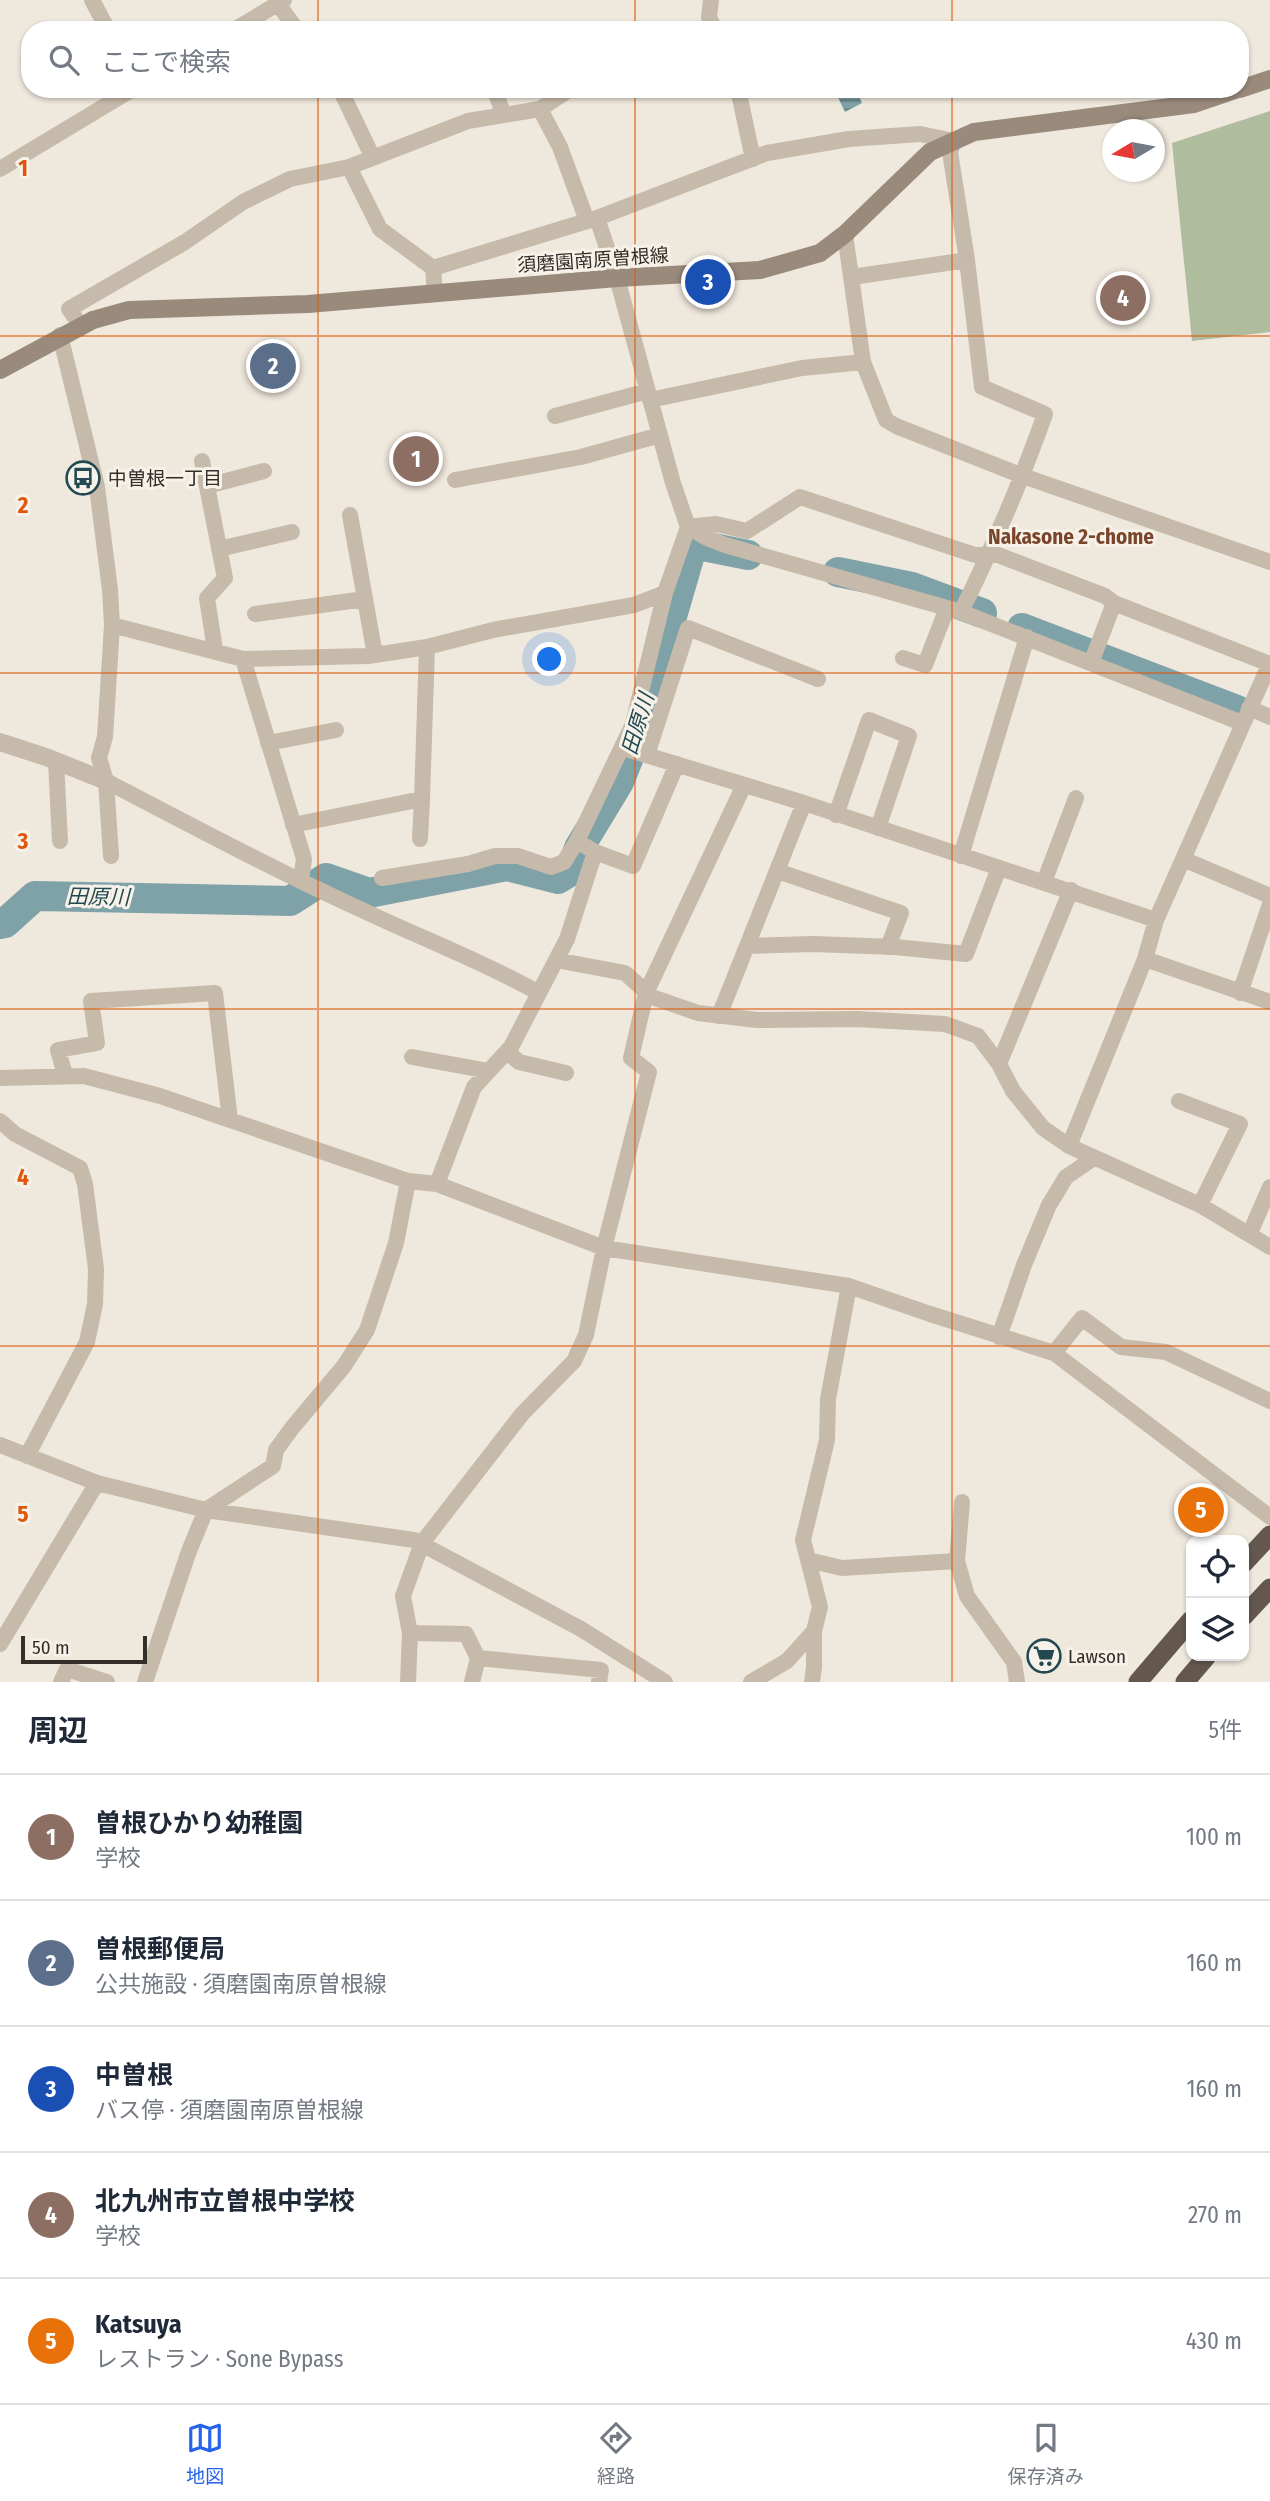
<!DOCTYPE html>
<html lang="ja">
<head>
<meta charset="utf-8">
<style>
	body { margin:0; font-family:"Fira Sans Condensed","Noto Sans JP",sans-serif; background:#f6f6f7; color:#1f2937 }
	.controls { position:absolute; right:21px; bottom:21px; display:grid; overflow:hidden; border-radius:14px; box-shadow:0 2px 5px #0004 }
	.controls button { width:63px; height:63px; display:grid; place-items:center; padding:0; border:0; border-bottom:2px solid #e0e1e3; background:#fff; color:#1f2937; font:35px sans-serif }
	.compass { position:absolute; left:1102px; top:119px; width:63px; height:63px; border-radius:50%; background:#fff; box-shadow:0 2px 5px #0004; rotate:260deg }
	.scale { position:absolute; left:21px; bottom:18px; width:126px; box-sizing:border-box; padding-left:7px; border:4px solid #342e29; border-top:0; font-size:19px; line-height:24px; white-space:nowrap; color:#342e29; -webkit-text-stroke:5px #f7f2e9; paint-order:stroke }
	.you { position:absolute; left:550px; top:660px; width:24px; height:24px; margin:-18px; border:5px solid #fff; border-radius:50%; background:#1a73e8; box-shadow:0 0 0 10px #1a73e833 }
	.badge { display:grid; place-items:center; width:46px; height:46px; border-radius:50%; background:#2563eb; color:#fff; font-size:23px; font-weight:700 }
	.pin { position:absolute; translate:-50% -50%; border:4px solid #fff; box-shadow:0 2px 7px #0006 }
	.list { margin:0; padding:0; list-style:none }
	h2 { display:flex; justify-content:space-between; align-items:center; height:91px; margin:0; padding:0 28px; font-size:30px }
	h2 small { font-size:23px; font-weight:400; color:#747a83 }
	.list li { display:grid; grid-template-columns:46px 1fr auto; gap:21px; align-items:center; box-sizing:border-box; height:126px; padding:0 28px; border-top:2px solid #e0e1e3 }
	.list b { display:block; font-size:26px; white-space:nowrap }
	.list p { margin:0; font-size:23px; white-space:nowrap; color:#747a83 }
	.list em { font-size:23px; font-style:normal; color:#747a83 }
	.icon { flex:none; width:38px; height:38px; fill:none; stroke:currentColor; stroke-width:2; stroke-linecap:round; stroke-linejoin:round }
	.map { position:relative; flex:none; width:1270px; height:1682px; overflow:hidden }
	.search { position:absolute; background:#fff; box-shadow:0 2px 5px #0004; left:21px; right:21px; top:21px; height:77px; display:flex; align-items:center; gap:18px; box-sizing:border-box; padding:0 24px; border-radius:28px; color:#747a83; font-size:26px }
	.sheet { height:721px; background:#fff }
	nav { display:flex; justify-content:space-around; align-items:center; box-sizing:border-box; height:98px; border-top:2px solid #e0e1e3; background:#fff; font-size:19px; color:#747a83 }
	nav a { display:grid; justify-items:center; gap:4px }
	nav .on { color:#2563eb }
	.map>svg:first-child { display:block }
	.pitch { fill:#afbc9e }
	.water { fill:url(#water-rules) }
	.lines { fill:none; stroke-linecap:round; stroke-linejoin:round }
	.river { stroke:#7fa2a9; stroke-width:30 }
	.minor { stroke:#c6baaa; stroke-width:16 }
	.tertiary { stroke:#c6baaa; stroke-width:18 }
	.secondary { stroke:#998a7c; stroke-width:18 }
	.trunk { stroke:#64584e; stroke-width:19 }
	.grid { fill:none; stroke:#df570d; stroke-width:2; stroke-opacity:0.55 }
	.labels { text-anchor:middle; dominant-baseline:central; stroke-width:6; stroke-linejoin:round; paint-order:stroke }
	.street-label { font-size:19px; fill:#342e29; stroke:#f7f2e9 }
	.poi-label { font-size:19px; fill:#342e29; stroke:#f7f2e9; text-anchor:start }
	.neighbourhood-label { font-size:21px; font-weight:bold; fill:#7a462b; stroke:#f7f2e9 }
	.water-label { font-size:21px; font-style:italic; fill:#234951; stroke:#f7f2e9 }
	.grid-label { font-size:23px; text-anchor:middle; font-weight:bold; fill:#df570d; stroke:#f7f2e9; stroke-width:6; stroke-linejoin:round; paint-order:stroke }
</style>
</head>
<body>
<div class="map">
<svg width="1270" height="1682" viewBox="0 0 1270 1682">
	<defs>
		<pattern id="water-rules" width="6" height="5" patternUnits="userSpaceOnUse" patternTransform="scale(1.75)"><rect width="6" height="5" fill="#7fa2a9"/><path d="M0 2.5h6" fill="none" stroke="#69848a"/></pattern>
	</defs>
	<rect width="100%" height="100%" fill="#efe8dd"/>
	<!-- pitch -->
	<path class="pitch" d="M1270 111V332L1192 341 1172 143Z"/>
	<!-- water -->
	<path class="water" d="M834 89H856L862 103 845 112Z"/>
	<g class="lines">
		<!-- river -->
		<path class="river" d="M838 572 912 587 982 613
			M1022 628 1237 710
			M0 924 5 923 35 896 290 901 326 878 369 893 507 866 558 879 571 871 579 848 619 782 637 737 693 544 748 555"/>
		<!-- minor -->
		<path class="minor" d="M92 0 108 30
			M711 0 709 17 715 30
			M278 4 297 30
			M234 30 284 0
			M340 89 373 158
			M494 89 504 115
			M738 89 753 159
			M540 109 560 147 587 221
			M0 169 133 89
			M845 234 863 362 886 420 896 426 1023 476 1270 562
			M433 268 597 218
			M852 277 967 260
			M435 294 433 268 380 229 349 167 468 121 540 109 570 89
			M81 326 69 309 185 242 243 202 290 179 349 167
			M60 335 97 487 110 590 112 625 105 737 99 758 106 781 111 856
			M650 400 802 368 863 362
			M555 416 648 391
			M202 461 225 578 207 598 215 650
			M455 480 581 457 660 435
			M207 486 264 471
			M350 515 375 655
			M688 527 716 524 747 531 800 497 975 555H998L1105 596 1114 603 1270 664
			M688 527 707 538 725 545 961 612 1242 723
			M219 549 292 532
			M255 614 365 599
			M112 625 243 659 368 656 427 647 493 630 634 605 665 593
			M903 658 925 665 947 608
			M243 659 304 859 301 880
			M1091 663 1114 603
			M1249 708 1270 717
			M268 743 336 730
			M623 748 804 803 1156 920
			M647 755 688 628 818 679
			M56 761 60 841
			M106 781C190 825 275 870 362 910 421 938 482 961 539 993
			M836 815 869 720 909 736 878 828
			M293 825 422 799 427 647
			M420 839 422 799
			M595 852 633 866 677 764
			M961 856 1027 637
			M1183 859 1270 896
			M777 871 901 913 888 947
			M382 878 468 864 495 856H518L551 867 564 862 577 841
			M1044 882 1076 798
			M747 946 813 944 895 947 966 954 999 868
			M1145 959 1270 1002
			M556 960 625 973 652 997 698 1013 757 1020 857 1019 945 1024 978 1036 999 1064 1013 1091 1043 1128 1069 1146 1200 1205 1270 1247
			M1240 993 1270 904
			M719 1016 804 803
			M507 1052 519 1062 566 1073
			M412 1057 489 1071
			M999 1064 1071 890
			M65 1075 58 1050 97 1043 91 1001 215 993 230 1120
			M0 1078 84 1076 160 1096 408 1181 437 1184 604 1248 849 1286 930 1314 1054 1353 1270 1517
			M1179 1101 1240 1124 1200 1205
			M0 1121 15 1134 80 1168 85 1184 96 1269 95 1304 87 1342 27 1456
			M1069 1146 1145 959 1156 920 1270 663
			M437 1184 474 1087 511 1047 567 939 595 852 577 841 633 724 665 593 688 527 673 483 617 278 597 218 767 153 849 139 920 134 954 141 950 152 967 260 982 387 1045 414C1021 482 993 547 961 612
			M1250 1233 1270 1187
			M999 1337 1024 1265 1049 1205 1066 1177 1094 1158
			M1054 1353 1082 1318 1121 1347 1166 1352 1270 1401
			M0 1445 97 1483 206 1510 414 1540 581 1629 665 1682
			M808 1560 842 1568 957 1561 962 1502
			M957 1561 967 1596 1014 1662 1017 1682
			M410 1633 466 1634 478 1658 472 1682
			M0 1644 97 1483
			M478 1658 601 1670 599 1682
			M61 1682 67 1669 107 1682
			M145 1682 189 1551 206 1510 273 1466 276 1450 292 1428 344 1366 367 1330 396 1243 408 1181
			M408 1682 410 1633 403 1596 422 1543 522 1414 574 1361 586 1335 604 1248 649 1072 631 1058 646 993 744 785
			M751 1682 787 1661 814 1631 820 1607 803 1540 827 1440 828 1399 849 1286
			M812 1682 814 1667V1631"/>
		<!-- tertiary -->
		<path class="tertiary" d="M0 742 46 757 106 781"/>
		<!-- secondary -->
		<path class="secondary" d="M1240 89 1270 79
			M0 370 93 320 129 310 308 304 617 278 760 270 820 253 845 234 930 152 974 132 1194 104 1238 89"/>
		<!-- trunk -->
		<path class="trunk" d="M1244 1563 1270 1535
			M1244 1616 1270 1588
			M1138 1682 1191 1620
			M1185 1682 1207 1656"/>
	</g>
	<!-- grid -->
	<path class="grid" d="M318 0V30M635 0V30M952 0V30M318 89V1682M635 89V1682M952 89V1682M0 336H1270M0 673H1270M0 1009H1270M0 1346H1270"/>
	<!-- icons -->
	<defs>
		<symbol id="bus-ring" viewBox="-11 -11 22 22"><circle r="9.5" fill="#f7f2e9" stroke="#234951" stroke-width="1.5"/><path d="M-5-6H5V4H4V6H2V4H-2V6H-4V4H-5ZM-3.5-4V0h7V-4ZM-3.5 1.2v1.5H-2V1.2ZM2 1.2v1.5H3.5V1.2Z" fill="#234951"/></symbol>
		<symbol id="supermarket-ring" viewBox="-11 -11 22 22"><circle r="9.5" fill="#f7f2e9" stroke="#234951" stroke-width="1.5"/><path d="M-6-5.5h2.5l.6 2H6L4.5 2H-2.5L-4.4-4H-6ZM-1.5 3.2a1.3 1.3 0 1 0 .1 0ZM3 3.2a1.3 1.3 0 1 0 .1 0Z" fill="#234951"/></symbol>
	</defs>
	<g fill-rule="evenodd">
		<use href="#bus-ring" x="64" y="459" width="38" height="38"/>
		<use href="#supermarket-ring" x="1025" y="1637" width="38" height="38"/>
	</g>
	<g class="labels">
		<!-- street labels -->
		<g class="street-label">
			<text transform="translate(593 260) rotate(-4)">須磨園南原曽根線</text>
		</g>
		<!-- poi labels -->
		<g class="poi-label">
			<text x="108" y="478">中曽根一丁目</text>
			<text x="1068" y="1656">Lawson</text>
		</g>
		<!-- neighbourhood labels -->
		<g class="neighbourhood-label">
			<text x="1071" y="537">Nakasone 2-chome</text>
		</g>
		<!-- water labels -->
		<g class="water-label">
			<text transform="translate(638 724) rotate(-73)">田原川</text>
			<text transform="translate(98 897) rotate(1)">田原川</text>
		</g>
	</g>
	<g class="grid-label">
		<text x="23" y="176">1</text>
		<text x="23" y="513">2</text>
		<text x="23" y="849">3</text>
		<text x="23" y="1185">4</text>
		<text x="23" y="1522">5</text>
	</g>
</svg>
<div class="controls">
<button><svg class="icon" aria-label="locate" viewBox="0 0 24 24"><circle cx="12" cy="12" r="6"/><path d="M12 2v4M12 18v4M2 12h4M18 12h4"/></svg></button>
<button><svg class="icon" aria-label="layers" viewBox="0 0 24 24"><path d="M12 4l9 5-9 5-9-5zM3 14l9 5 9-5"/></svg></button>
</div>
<svg class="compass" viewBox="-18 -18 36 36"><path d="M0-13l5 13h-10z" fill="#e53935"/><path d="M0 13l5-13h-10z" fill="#747a83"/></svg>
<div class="scale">50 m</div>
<div class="you"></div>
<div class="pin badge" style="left:416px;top:459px;background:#8d6e63">1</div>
<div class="pin badge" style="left:273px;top:366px;background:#5c6f8a">2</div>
<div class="pin badge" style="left:708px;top:282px;background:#1a4fb4">3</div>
<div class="pin badge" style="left:1123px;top:298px;background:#8d6e63">4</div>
<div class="pin badge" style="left:1201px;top:1510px;background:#e8710a">5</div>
<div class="search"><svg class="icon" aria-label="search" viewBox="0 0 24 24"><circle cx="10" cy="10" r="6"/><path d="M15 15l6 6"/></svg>ここで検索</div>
</div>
<section class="sheet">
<h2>周辺<small>5件</small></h2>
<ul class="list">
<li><span class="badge" style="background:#8d6e63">1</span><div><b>曽根ひかり幼稚園</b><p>学校</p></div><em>100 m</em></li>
<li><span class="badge" style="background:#5c6f8a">2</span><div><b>曽根郵便局</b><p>公共施設 · 須磨園南原曽根線</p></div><em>160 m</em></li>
<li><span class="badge" style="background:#1a4fb4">3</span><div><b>中曽根</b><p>バス停 · 須磨園南原曽根線</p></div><em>160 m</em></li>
<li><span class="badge" style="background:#8d6e63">4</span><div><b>北九州市立曽根中学校</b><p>学校</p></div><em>270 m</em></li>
<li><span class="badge" style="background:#e8710a">5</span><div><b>Katsuya</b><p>レストラン · Sone Bypass</p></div><em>430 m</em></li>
</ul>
</section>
<nav>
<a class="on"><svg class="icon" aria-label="map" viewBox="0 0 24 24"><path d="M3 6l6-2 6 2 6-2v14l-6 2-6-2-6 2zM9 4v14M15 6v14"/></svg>地図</a>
<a><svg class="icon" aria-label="directions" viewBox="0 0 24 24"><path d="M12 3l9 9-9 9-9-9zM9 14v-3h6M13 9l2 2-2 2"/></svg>経路</a>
<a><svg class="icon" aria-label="saved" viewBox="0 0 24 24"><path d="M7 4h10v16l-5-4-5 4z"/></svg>保存済み</a>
</nav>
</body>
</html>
